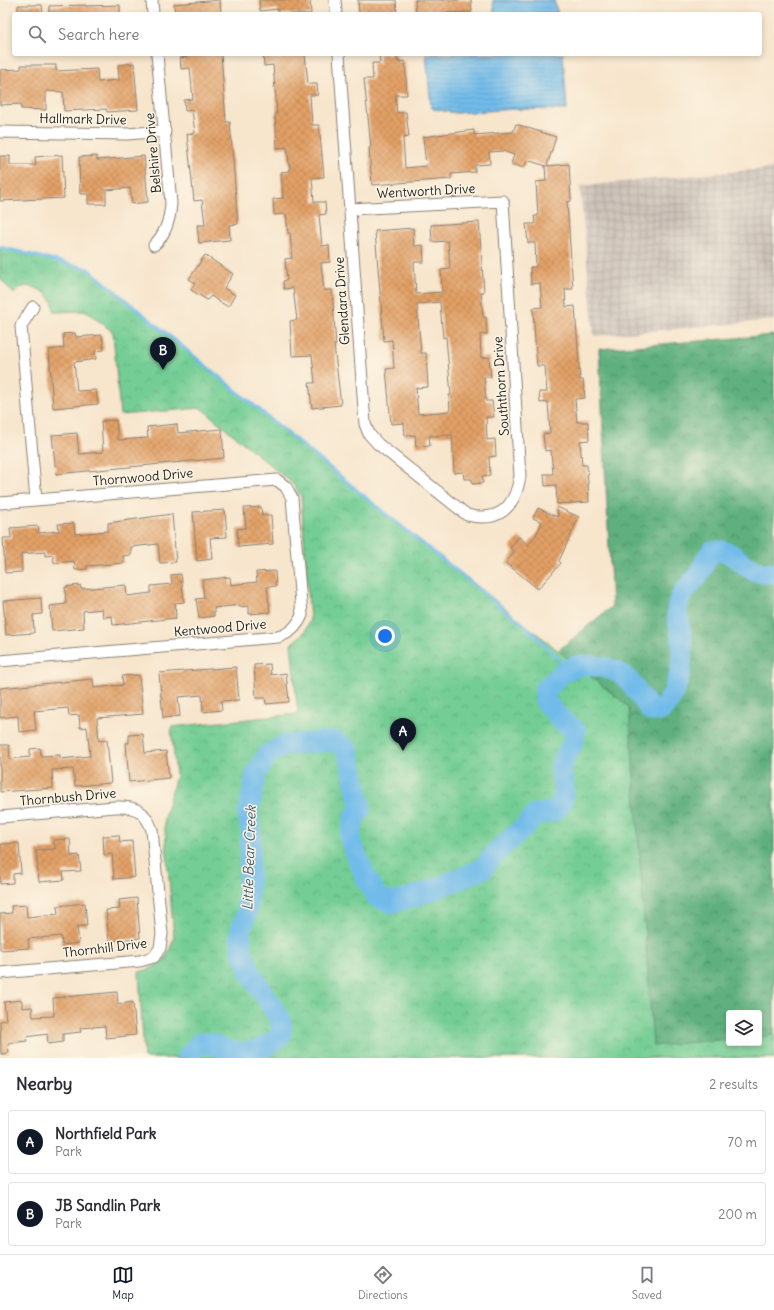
<!DOCTYPE html>
<html lang="en">
<head>
<meta charset="utf-8">
<style>
	body { margin:0; font-family:Delius,sans-serif; background:#f2f2f3; color:#2b2b33 }
	.controls { position:absolute; right:12px; bottom:12px; display:grid; overflow:hidden; border-radius:4px; box-shadow:0 2px 6px #0003 }
	.controls button { width:36px; height:36px; display:grid; place-items:center; padding:0; border:0; border-bottom:1px solid #e1e1e2; background:#fff; color:#2b2b33; font:20px sans-serif }
	.you { position:absolute; left:385px; top:636px; width:14px; height:14px; margin:-10px; border:3px solid #fff; border-radius:50%; background:#1a73e8; box-shadow:0 0 0 6px #1a73e833 }
	.badge { display:grid; place-items:center; width:26px; height:26px; border-radius:50%; background:#111827; color:#fff; font-size:13px; font-weight:700 }
	.pin { position:absolute; translate:-50% -33px; filter:drop-shadow(0 1px 2px #0008) }
	.pin::after { content:''; position:absolute; top:21px; width:14px; height:12px; background:inherit; clip-path:polygon(0 0,100% 0,50% 100%) }
	.list { margin:0; padding:0; list-style:none }
	h2 { display:flex; justify-content:space-between; align-items:center; height:52px; margin:0; padding:0 16px; font-size:17px }
	h2 small { font-size:13px; font-weight:400; color:#7c7c81 }
	.list li { display:grid; grid-template-columns:26px 1fr auto; gap:12px; align-items:center; box-sizing:border-box; height:64px; margin:0 8px 8px; padding:0 8px; border:1px solid #e1e1e2; border-radius:4px }
	.list b { display:block; font-size:15px; white-space:nowrap }
	.list p { margin:0; font-size:13px; white-space:nowrap; color:#7c7c81 }
	.list em { font-size:13px; font-style:normal; color:#7c7c81 }
	.icon { flex:none; width:22px; height:22px; fill:none; stroke:currentColor; stroke-width:2; stroke-linecap:round; stroke-linejoin:round }
	.map { position:relative; flex:none; width:774px; height:1058px; overflow:hidden }
	.search { position:absolute; background:#fff; box-shadow:0 2px 6px #0003; left:12px; right:12px; top:12px; height:44px; display:flex; align-items:center; gap:10px; box-sizing:border-box; padding:0 14px; border-radius:4px; color:#7c7c81; font-size:15px }
	.sheet { height:196px; background:#fff }
	nav { display:flex; justify-content:space-around; align-items:center; box-sizing:border-box; height:56px; border-top:1px solid #e1e1e2; background:#fff; font-size:11px; color:#7c7c81 }
	nav a { display:grid; justify-items:center; gap:2px }
	nav .on { color:#111827 }
	.map>svg:first-child { display:block }
	.industrial { fill:url(#industrial-grid) }
	.forest { fill:url(#forest-crowns); stroke:#3d664d; fill-rule:evenodd }
	.park { fill:url(#park-crowns); stroke:#487458 }
	.water { fill:url(#water-rules); stroke:#466c83 }
	.lines { fill:none; stroke-linecap:round; stroke-linejoin:round }
	.stream { stroke:#71bbea; stroke-width:3.5 }
	.river { stroke:#71bbea; stroke-width:21 }
	.building { fill:url(#building-cross-hatch); fill-rule:evenodd }
	.street-casing { stroke:#8a8074; stroke-width:13 }
	.street { stroke:#fff; stroke-width:11 }
	.labels { text-anchor:middle; dominant-baseline:central; stroke-width:3; stroke-linejoin:round; paint-order:stroke }
	.street-label { font-size:13px; fill:#1c1c1c; stroke:#fcf5e5 }
	.water-label { font-size:14px; font-style:italic; fill:#3e5c6e; stroke:#fcf5e5 }
</style>
</head>
<body>
<div class="map">
<svg width="774" height="1058" viewBox="0 0 774 1058">
	<defs>
		<pattern id="industrial-grid" width="8" height="8" patternUnits="userSpaceOnUse"><rect width="8" height="8" fill="#cdc2b9"/><path d="M0 4h8M4 0v8" fill="none" stroke="#afa69e"/></pattern>
		<pattern id="forest-crowns" width="20" height="18" patternUnits="userSpaceOnUse"><rect width="20" height="18" fill="#5eb07e"/><path d="M2 6a3 3 0 1 1 6 0M12 15a3 3 0 1 1 6 0" fill="none" stroke="#4d8e66"/></pattern>
		<pattern id="park-crowns" width="20" height="18" patternUnits="userSpaceOnUse"><rect width="20" height="18" fill="#73cd94"/><path d="M2 6a3 3 0 1 1 6 0M12 15a3 3 0 1 1 6 0" fill="none" stroke="#63af7f"/></pattern>
		<pattern id="water-rules" width="6" height="5" patternUnits="userSpaceOnUse"><rect width="6" height="5" fill="#71bbea"/><path d="M0 2.5h6" fill="none" stroke="#61a0c8"/></pattern>
		<pattern id="building-cross-hatch" width="8" height="8" patternUnits="userSpaceOnUse"><rect width="8" height="8" fill="#e2a066"/><path d="M0 0l8 8M0 8l8-8" fill="none" stroke="#c18958"/></pattern>
	</defs>
	<rect width="100%" height="100%" fill="#fcf5e5"/>
	<filter id="ink" filterUnits="userSpaceOnUse"><feTurbulence type="fractalNoise" baseFrequency=".025" numOctaves="2"/><feDisplacementMap in="SourceGraphic" scale="8" xChannelSelector="R" yChannelSelector="G"/><feConvolveMatrix kernelMatrix="1 2 1 2 8 2 1 2 1" color-interpolation-filters="sRGB"/></filter>
	<filter id="wash" filterUnits="userSpaceOnUse"><feTurbulence type="fractalNoise" baseFrequency=".012" numOctaves="4" result="noise"/><feDisplacementMap in="SourceGraphic" scale="16" xChannelSelector="R" yChannelSelector="G"/><feGaussianBlur stdDeviation="0.9" result="paint"/><feColorMatrix in="noise" values="0 0 0 0 0 0 0 0 0 0 0 0 0 0 0 0 0 1.4 0 .05"/><feComposite in="paint" operator="in"/></filter>
	<g filter="url(#wash)">
		<rect width="100%" height="100%" fill="#f7e5cc"/>
		<!-- industrial -->
		<path class="industrial" d="M774 168V320L594 336 580 186Z"/>
		<!-- forest -->
		<path class="forest" d="M774 335V1042L654 1058 139 972C161 968 168 960 174 938L525 678 612 606 599 349ZM729 1013H759V1043H729Z"/>
		<!-- park -->
		<path class="park" d="M0 247 88 269 292 438 629 707 653 1046 729 1039V1043H759V1037L774 1035V1058H144L139 972 148 970 165 960 174 939 164 818 176 776 171 727 298 714 291 644 304 633 310 620 301 496 293 484 201 408 120 415 113 332 86 311 54 312C54 308 53 303 51 300 45 288 21 280 14 294L0 278Z"/>
		<!-- water -->
		<path class="water" d="M493 0H554L558 14H494Z
			M426 54H563L567 110 515 109 456 113 433 109 431 107Z"/>
		<g class="lines">
			<!-- stream -->
			<path class="stream" d="M0 247 88 269 381 510 530 630 568 669"/>
			<!-- river -->
			<path class="river" d="M187 1058 200 1043C214 1043 212 1044 224 1049 246 1058 264 1049 281 1036V1020L251 974 242 952 240 933 247 912 251 832 248 814 256 774 267 755 285 745 334 741 348 750 361 809 354 818 350 838 357 857 366 878 377 897 392 903 428 892 484 868 498 850 528 824 536 814C559 814 566 805 563 782 562 777 560 771 561 767 564 752 575 749 575 730L562 721 545 701V689C553 683 560 673 569 669 578 664 586 664 596 666 629 670 632 686 651 711H660C678 696 683 664 682 641 681 628 674 613 679 601 684 589 696 581 702 569 705 562 707 557 712 551 740 547 742 577 774 573"/>
		</g>
		<g id="blocks">
			<!-- building -->
			<path class="building" d="M220 0 221 14H175L174 4Z
				M259 0H310L311 14H278V9L260 11Z
				M358 0H396L397 14H359Z
				M415 0H471L472 12 416 14Z
				M18 5H42L43 14H18Z
				M86 5V6L120 5V14H49V6Z
				M187 54H221L226 122H230L238 224 229 225 230 240 199 243 197 225H205L202 200 194 201 187 134 195 133 192 110 185 111 184 100 193 99 190 68 181 69 180 58 187 57Z
				M263 54H305L308 84H317L318 95H310L312 125H319L324 177 312 178 314 202H325L326 214 319 215 322 246 329 245 330 262 321 263 324 290H332L336 345H334L341 405 312 408 309 383H315L312 355 292 356 290 321 297 320 293 288 284 289 283 281 287 280 285 259 292 258 290 233H288L286 214 274 215 273 199 283 198 281 172 290 171 287 147 277 148 275 113H277L273 65 264 66Z
				M379 54H397L398 62 405 61 407 95H395L397 113 406 112 409 137 403 138 405 168 426 166 423 137 474 130V135L513 132 516 124 556 137 547 166 569 164 571 201 567 202 573 289H565L566 307 575 306 580 380H583L585 398 575 399 577 422H588L589 440 580 441 582 465H587L589 502 557 504 556 485 545 486 544 474H553L551 450 545 451 543 434 550 433 548 402 540 403 539 392H547L545 366H537L535 341 533 308 542 307 540 283 531 284 530 267H536L535 243H528L526 224H535L534 216H538L536 182 546 181 545 166H546L527 160 524 168 511 164 514 155 503 151 489 152 490 164 475 165V172L451 174V179L372 185 369 148 371 147 364 79H373L372 63H380Z
				M134 63 138 110 107 112 106 109 64 111 63 92 46 91V110L21 109V104L0 105V70L21 69V65H56V71L97 69 98 82 119 80 118 65Z
				M62 155 64 198 0 201V156H10V165H36L35 157Z
				M97 156V160L144 156 148 202 132 204 130 188 106 190V204H88V194H80L79 157Z
				M479 222 484 292H481L483 317H486L487 334 480 335 481 358 489 357 491 377H484L486 401H492L494 417H486L487 440 495 439 496 456 489 457 490 475 482 476 483 483 472 484V479H464L463 472 454 473 452 435 429 436 430 446 416 447 415 435 405 436 404 423 391 424 386 369 394 368 392 340 384 341 375 231 413 228 414 246 423 245 424 262H414L416 294 442 292 441 270 450 269 448 241 432 242 431 225ZM440 302 443 338 446 337 451 395H449L450 411 418 414 416 388 428 387 426 353H421L417 304Z
				M205 255 233 274 224 288 235 295 228 307 211 296 207 300 191 290 195 283 189 279Z
				M75 333 76 337 102 335 104 350 95 351 96 359 74 362 77 391 96 390 98 404 53 408 49 350 64 348 63 334Z
				M116 420 118 440 148 438 147 427 177 424 178 433 222 429 224 458 56 474 52 435 77 433 79 454 103 452 101 421Z
				M261 507 262 516 271 515 273 544 238 547 237 529 246 528 244 508Z
				M557 507 579 517 559 561 561 563 538 589 506 563 514 552 510 548 519 537 528 545 536 535 542 522 533 518 538 508 558 517Z
				M225 510 227 537 210 538 212 559 197 561 193 512Z
				M172 514 176 562 160 563 158 544 131 547V555L123 556 124 563 87 566V569L75 570 74 561 54 563 53 555 45 556V552L21 554 22 572 5 573 3 538H11L10 528 38 526 39 533 59 531 58 524 74 523 75 534 108 531V523Z
				M275 571 276 586 267 587 270 612 249 614V606L240 607V605L214 608V616L199 618 196 599 204 598 202 580 230 577 231 585 257 582 256 572Z
				M181 574 184 602 175 603 176 618 113 625 112 616 103 617 102 609 83 611 84 628 52 631 50 606 66 604 65 587 80 585 81 589 126 585 127 596 151 593V586L172 584 171 575Z
				M41 598 42 614 33 615 34 633 6 635 3 601Z
				M270 664 271 675 286 673 289 702 266 704 265 698H256L254 665Z
				M236 667 239 700 221 701 222 710 203 712 202 695 178 697 180 716 163 718 159 673Z
				M139 675 143 714 97 718 99 741 107 740 111 783 75 786 73 769 52 770 53 788 0 792V745H9L10 759 30 757V749L40 748 41 756 60 755V759L90 756 87 727 80 728 79 715 69 716 68 708 34 711 36 730 19 732 18 716 0 718V688L93 679 94 688 123 685 122 676Z
				M143 734 145 753 166 751 169 778 129 782 126 743H129V735Z
				M119 835 120 842 132 841 135 877 114 879 112 854 104 855 103 836Z
				M70 839 71 856 79 855 81 871 63 872 64 880 39 882 36 850 55 849 54 840Z
				M19 843 21 873 13 874V883L0 884 1 844Z
				M137 898 140 938 109 941 106 910 120 909 119 900Z
				M85 903 87 926H77L79 943 62 945 61 936 28 939 29 948 0 950V914L12 913 11 906 26 905 27 917 58 914 57 906Z
				M117 992 118 1004 133 1002 136 1035 106 1038 105 1026 80 1028 81 1032 63 1034V1042L48 1044 47 1034 26 1037 27 1041 8 1043 9 1053 1 1054 0 1021 6 1020 4 1002 22 1000V1008L32 1007 33 1017 54 1016 53 998Z"/>
		</g>
	</g>
	<g filter="url(#ink)">
		<use href="#blocks" fill-opacity="0" stroke="#8a8074" stroke-width="1"/>
		<g class="lines">
			<defs>
				<path id="street" d="M152 0 153 14
					M335 0 336 14
					M339 54 365 424 369 434 378 444 467 515C500 523 515 507 520 476L503 201 350 209
					M0 132 127 134 165 131
					M154 245C166 234 170 220 171 203L157 54
					M33 307 21 326 36 500
					M0 503 277 480 286 487 292 498 302 615C297 627 290 633 278 637L0 661
					M0 817 115 807C135 806 145 810 152 830L162 934 160 948 154 957 140 961 0 973"/>
			</defs>
			<!-- street casing -->
			<use href="#street" class="street-casing"/>
			<!-- street -->
			<use href="#street" class="street"/>
		</g>
	</g>
	<g class="labels">
		<!-- street labels -->
		<g class="street-label">
			<text transform="translate(83 119) rotate(1)">Hallmark Drive</text>
			<text transform="translate(153 153) rotate(-95)">Belshire Drive</text>
			<text transform="translate(426 191) rotate(-3)">Wentworth Drive</text>
			<text transform="translate(342 301) rotate(-94)">Glendara Drive</text>
			<text transform="translate(501 386) rotate(-94)">Souththorn Drive</text>
			<text transform="translate(143 477) rotate(-5)">Thornwood Drive</text>
			<text transform="translate(220 628) rotate(-5)">Kentwood Drive</text>
			<text transform="translate(68 797) rotate(-5)">Thornbush Drive</text>
			<text transform="translate(105 948) rotate(-7)">Thornhill Drive</text>
		</g>
		<!-- water labels -->
		<g class="water-label">
			<text transform="translate(249 858) rotate(-88)">Little Bear Creek</text>
		</g>
	</g>
</svg>
<div class="controls">
<button><svg class="icon" aria-label="layers" viewBox="0 0 24 24"><path d="M12 4l9 5-9 5-9-5zM3 14l9 5 9-5"/></svg></button>
</div>
<div class="you"></div>
<div class="pin badge" style="left:403px;top:751px">A</div>
<div class="pin badge" style="left:163px;top:370px">B</div>
<div class="search"><svg class="icon" aria-label="search" viewBox="0 0 24 24"><circle cx="10" cy="10" r="6"/><path d="M15 15l6 6"/></svg>Search here</div>
</div>
<section class="sheet">
<h2>Nearby<small>2 results</small></h2>
<ul class="list">
<li><span class="badge">A</span><div><b>Northfield Park</b><p>Park</p></div><em>70 m</em></li>
<li><span class="badge">B</span><div><b>JB Sandlin Park</b><p>Park</p></div><em>200 m</em></li>
</ul>
</section>
<nav>
<a class="on"><svg class="icon" aria-label="map" viewBox="0 0 24 24"><path d="M3 6l6-2 6 2 6-2v14l-6 2-6-2-6 2zM9 4v14M15 6v14"/></svg>Map</a>
<a><svg class="icon" aria-label="directions" viewBox="0 0 24 24"><path d="M12 3l9 9-9 9-9-9zM9 14v-3h6M13 9l2 2-2 2"/></svg>Directions</a>
<a><svg class="icon" aria-label="saved" viewBox="0 0 24 24"><path d="M7 4h10v16l-5-4-5 4z"/></svg>Saved</a>
</nav>
</body>
</html>
